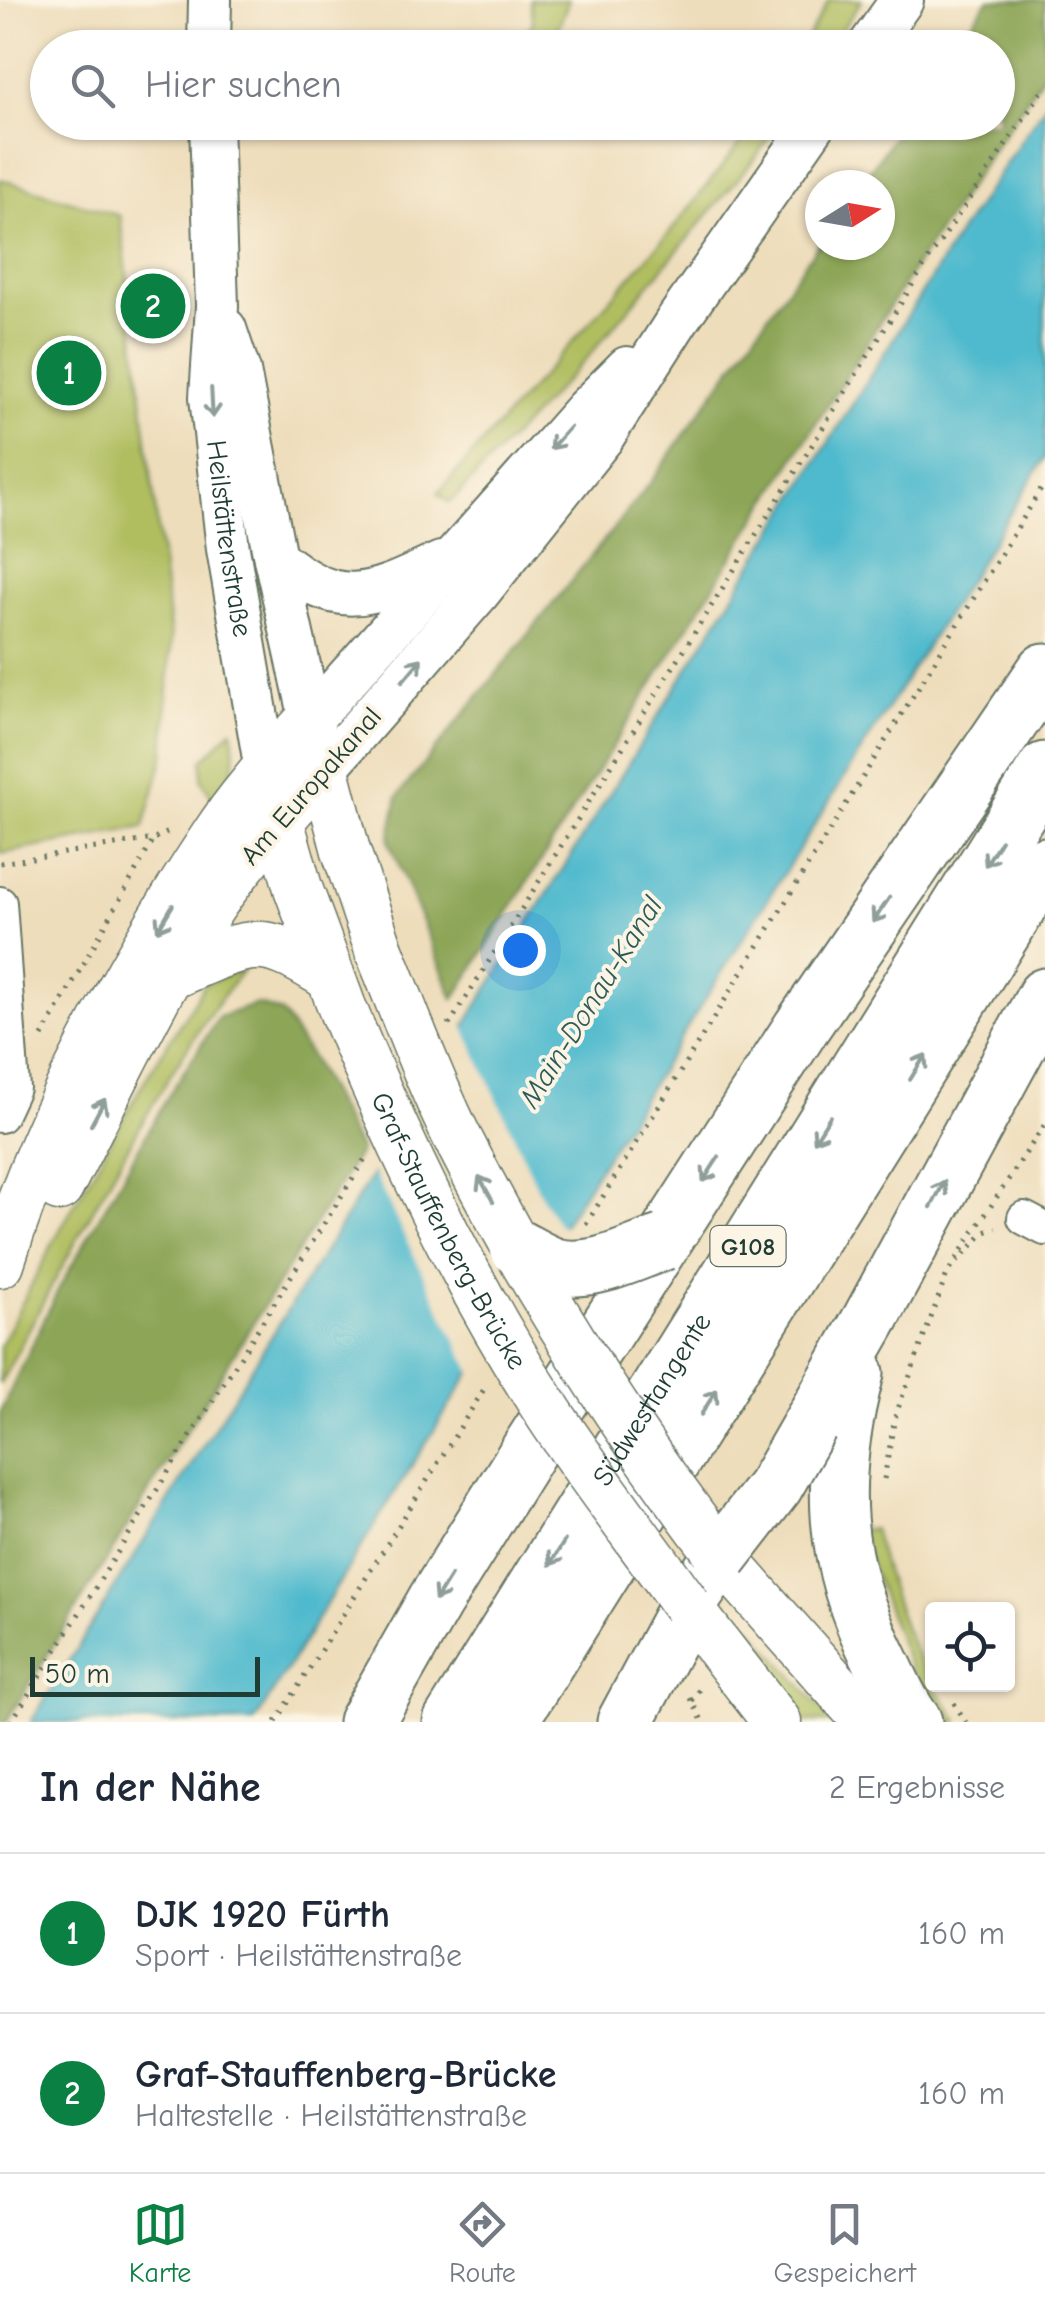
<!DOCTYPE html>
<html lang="de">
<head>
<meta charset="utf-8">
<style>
	body { margin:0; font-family:"Comic Neue",sans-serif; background:#f2f2f3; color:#1f2937 }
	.controls { position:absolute; right:30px; bottom:30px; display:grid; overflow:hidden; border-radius:10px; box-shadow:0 2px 8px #0004 }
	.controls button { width:90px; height:90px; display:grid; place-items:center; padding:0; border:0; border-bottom:2px solid #e0e1e3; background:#fff; color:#1f2937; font:50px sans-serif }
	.compass { position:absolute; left:805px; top:170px; width:90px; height:90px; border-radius:50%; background:#fff; box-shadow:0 2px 8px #0004; rotate:79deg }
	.scale { position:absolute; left:30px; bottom:25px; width:230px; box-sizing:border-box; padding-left:10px; border:5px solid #1f3d34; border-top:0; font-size:28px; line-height:35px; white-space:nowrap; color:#1f3d34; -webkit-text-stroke:8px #fcf5e5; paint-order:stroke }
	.you { position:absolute; left:520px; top:950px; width:35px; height:35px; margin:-25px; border:8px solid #fff; border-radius:50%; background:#1a73e8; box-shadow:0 0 0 15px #1a73e833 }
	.badge { display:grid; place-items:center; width:65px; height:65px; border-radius:50%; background:#0b8043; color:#fff; font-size:32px; font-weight:700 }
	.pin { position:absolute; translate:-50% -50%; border:5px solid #fff; box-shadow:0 2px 10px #0006 }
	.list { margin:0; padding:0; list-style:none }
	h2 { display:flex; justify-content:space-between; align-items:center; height:130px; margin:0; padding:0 40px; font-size:42px }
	h2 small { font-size:32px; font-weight:400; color:#747a83 }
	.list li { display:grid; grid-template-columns:65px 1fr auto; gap:30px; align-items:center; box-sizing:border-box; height:160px; padding:0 40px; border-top:2px solid #e0e1e3 }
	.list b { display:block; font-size:38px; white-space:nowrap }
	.list p { margin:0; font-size:32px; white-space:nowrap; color:#747a83 }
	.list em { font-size:32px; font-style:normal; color:#747a83 }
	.icon { flex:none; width:55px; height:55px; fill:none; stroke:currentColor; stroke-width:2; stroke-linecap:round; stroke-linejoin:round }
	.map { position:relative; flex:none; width:1045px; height:1722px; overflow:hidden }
	.search { position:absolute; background:#fff; box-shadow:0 2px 8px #0004; left:30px; right:30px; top:30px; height:110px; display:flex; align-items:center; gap:25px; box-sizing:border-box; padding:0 35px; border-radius:55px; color:#747a83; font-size:38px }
	.sheet { height:450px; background:#fff }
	nav { display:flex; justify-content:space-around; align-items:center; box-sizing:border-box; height:140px; border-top:2px solid #e0e1e3; background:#fff; font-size:28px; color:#747a83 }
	nav a { display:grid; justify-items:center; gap:5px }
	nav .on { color:#0b8043 }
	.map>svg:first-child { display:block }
	.green { fill:#b0be60; stroke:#687e4a; stroke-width:2.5 }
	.forest { fill:#8ca556; stroke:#567145; stroke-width:2.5 }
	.water { fill:#50bacd; stroke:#387c80; stroke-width:2.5 }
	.pier { fill:#edb }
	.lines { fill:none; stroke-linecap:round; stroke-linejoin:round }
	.minor-casing { stroke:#677563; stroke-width:36 }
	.tertiary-casing { stroke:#677563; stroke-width:46 }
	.secondary-casing { stroke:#677563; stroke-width:51 }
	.trunk-casing { stroke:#677563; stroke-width:59 }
	.path { stroke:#677563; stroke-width:5; stroke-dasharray:2.5 8; stroke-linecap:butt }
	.minor { stroke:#fff; stroke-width:32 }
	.tertiary { stroke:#fff; stroke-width:42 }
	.secondary { stroke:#fff; stroke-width:48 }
	.trunk { stroke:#fff; stroke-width:55 }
	.secondary-bridge-casing { stroke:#677563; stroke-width:51; stroke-linecap:butt }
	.trunk-bridge-casing { stroke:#677563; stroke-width:59; stroke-linecap:butt }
	.secondary-bridge { stroke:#fff; stroke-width:48 }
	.trunk-bridge { stroke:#fff; stroke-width:55 }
	.oneway { stroke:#8f9e9a }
	.labels { text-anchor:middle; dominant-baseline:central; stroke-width:8; stroke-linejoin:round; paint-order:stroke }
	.shield { fill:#fcf5e5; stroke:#617469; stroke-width:2.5 }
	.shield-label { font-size:25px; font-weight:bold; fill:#1f3d34 }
	.street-label { font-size:28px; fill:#1f3d34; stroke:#fcf5e5 }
	.water-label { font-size:30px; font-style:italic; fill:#2b5c5a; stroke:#fcf5e5 }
</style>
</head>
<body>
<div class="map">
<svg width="1045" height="1722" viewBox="0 0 1045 1722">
	<rect width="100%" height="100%" fill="#fcf5e5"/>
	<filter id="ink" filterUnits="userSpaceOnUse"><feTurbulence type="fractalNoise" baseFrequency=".01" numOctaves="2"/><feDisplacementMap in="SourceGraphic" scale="20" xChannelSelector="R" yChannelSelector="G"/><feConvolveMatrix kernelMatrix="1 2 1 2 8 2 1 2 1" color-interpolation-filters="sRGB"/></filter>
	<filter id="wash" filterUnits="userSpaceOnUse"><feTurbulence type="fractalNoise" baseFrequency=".0048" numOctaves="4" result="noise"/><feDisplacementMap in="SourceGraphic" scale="40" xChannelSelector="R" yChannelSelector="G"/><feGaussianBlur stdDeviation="2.25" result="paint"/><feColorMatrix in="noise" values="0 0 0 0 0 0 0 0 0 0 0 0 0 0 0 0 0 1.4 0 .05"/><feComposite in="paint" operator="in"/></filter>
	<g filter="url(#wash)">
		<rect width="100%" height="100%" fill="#edb"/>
		<!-- green -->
		<path class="green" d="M530 0H569L551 47H514L533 23Z
			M829 0H862L830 47H802Z
			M756 123H779L756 157 588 357 450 503 438 493 671 231Z
			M0 179 120 216 171 638 164 755 144 827 0 854Z
			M232 730C239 761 232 779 217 806L202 781V760Z
			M244 969C201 1021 169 1077 135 1135 88 1217 44 1300 0 1384V1346L55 1239 142 1085 205 984Z
			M873 1529C888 1582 904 1637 932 1684 940 1695 951 1709 959 1722H931L857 1530Z
			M751 1628 833 1722H794L736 1653Z"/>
		<!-- forest -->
		<path class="forest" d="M988 0H1045V72L919 260 454 999 389 841 398 796 651 482 820 242V245H880V185H860L903 123 998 122V48L955 47Z
			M257 1004 282 1013 312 1059 360 1151 6 1722H0V1413L58 1290 167 1098 219 1017Z"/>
		<!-- water -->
		<path class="water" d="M1045 105V458L362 1545 255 1722H31L961 230Z"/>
		<!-- pier -->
		<path class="pier" d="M462 1022 543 1200 558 1224 567 1228 474 1377 371 1168Z"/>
	</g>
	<g filter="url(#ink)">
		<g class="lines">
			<defs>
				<path id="minor" d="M0 903 13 1088 0 1116
					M1024 1218 1045 1229"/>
				<g id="tertiary">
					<path d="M209 48 210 0"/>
					<path d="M868 48 902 0"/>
					<path id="s1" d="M211 122 217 306 211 397 228 549 266 770"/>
					<path d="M225 329 239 371 275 558 311 719"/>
					<path d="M275 558C341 613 370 596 441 563"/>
					<path d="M311 719 586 409 627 368"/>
					<path d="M324 770 479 592 602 438 678 319 816 122"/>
				</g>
				<path id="secondary" d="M319 748 346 851 379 950
					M273 798 298 888 343 1010
					M171 975C198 964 233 944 263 946 286 948 310 965 329 976
					M59 1187C113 1084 168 958 239 868 266 834 296 802 324 770
					M0 1263C46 1114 129 966 215 836 242 794 278 756 311 719
					M721 1556 868 1722
					M687 1606 777 1722"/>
				<g id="trunk">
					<path d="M856 1373C828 1479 831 1562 881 1661 891 1681 900 1704 914 1722"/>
					<path d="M810 1425 871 1318 1045 996"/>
					<path d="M366 1722 435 1601 530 1448 801 1028 1045 671"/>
					<path id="s2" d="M451 1722 1045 770"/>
					<path d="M509 1722 1045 865"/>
					<path d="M625 1722 687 1606 721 1556"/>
				</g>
			</defs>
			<!-- minor casing -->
			<use href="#minor" class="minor-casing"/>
			<!-- tertiary casing -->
			<use href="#tertiary" class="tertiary-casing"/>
			<!-- secondary casing -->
			<use href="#secondary" class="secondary-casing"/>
			<!-- trunk casing -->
			<use href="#trunk" class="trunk-casing"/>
			<!-- path -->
			<path class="path" d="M0 863 154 839 173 830
				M449 1025 926 263 1045 87
				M42 1037 154 839
				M586 1224 1045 483
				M956 1259 1045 1124
				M884 1479 895 1417 948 1271 985 1232 996 1228
				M690 1698 703 1722
				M692 1701 700 1688
				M954 1703 966 1722
				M11 1722 366 1157
				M276 1722 486 1386"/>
			<!-- minor -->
			<use href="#minor" class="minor"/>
			<!-- tertiary -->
			<use href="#tertiary" class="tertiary"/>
			<!-- secondary -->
			<use href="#secondary" class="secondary"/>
			<!-- trunk -->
			<use href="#trunk" class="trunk"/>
			<defs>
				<g id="secondary-bridge">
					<path d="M379 950C405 1013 428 1079 458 1139 533 1287 621 1425 721 1556"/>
					<path id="s3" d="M343 1010C401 1150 467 1288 550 1415 593 1480 642 1543 687 1606"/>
				</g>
				<path id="trunk-bridge" d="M518 1248C530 1254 542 1262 555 1266 591 1275 631 1254 664 1242
					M721 1556 775 1486 810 1425"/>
			</defs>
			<!-- secondary-bridge casing -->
			<use href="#secondary-bridge" class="secondary-bridge-casing"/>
			<!-- trunk-bridge casing -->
			<use href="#trunk-bridge" class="trunk-bridge-casing"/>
			<!-- secondary-bridge -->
			<use href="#secondary-bridge" class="secondary-bridge"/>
			<!-- trunk-bridge -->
			<use href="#trunk-bridge" class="trunk-bridge"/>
		</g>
		<!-- one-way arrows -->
		<defs><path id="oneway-shaft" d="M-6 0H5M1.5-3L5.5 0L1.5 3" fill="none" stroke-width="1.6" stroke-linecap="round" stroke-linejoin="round" transform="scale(2.5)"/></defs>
		<g class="oneway">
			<use href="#oneway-shaft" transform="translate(212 403) rotate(87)"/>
			<use href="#oneway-shaft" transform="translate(560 438) rotate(132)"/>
			<use href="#oneway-shaft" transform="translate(412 670) rotate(-50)"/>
			<use href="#oneway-shaft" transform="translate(993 853) rotate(122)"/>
			<use href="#oneway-shaft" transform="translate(881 910) rotate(124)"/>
			<use href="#oneway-shaft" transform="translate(165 918) rotate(121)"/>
			<use href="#oneway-shaft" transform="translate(918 1067) rotate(-58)"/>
			<use href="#oneway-shaft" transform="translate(98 1112) rotate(-62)"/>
			<use href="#oneway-shaft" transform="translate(822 1129) rotate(122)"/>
			<use href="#oneway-shaft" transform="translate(711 1169) rotate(123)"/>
			<use href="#oneway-shaft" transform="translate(486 1189) rotate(-119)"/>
			<use href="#oneway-shaft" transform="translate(938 1194) rotate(-62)"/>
			<use href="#oneway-shaft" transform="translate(709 1402) rotate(-58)"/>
			<use href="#oneway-shaft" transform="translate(557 1553) rotate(122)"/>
			<use href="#oneway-shaft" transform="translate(443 1588) rotate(122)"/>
		</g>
	</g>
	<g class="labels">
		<!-- shield labels -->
		<rect class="shield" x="710.5" y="1226" width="75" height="40" rx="8"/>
		<g class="shield-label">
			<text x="748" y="1246">G108</text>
		</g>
		<!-- street labels -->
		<g class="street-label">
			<text stroke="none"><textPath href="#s1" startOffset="418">Heilstättenstraße</textPath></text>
			<text transform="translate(311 786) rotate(-49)">Am Europakanal</text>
			<text stroke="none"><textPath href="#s3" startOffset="245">Graf-Stauffenberg-Brücke</textPath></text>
			<text stroke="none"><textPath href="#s2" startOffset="380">Südwesttangente</textPath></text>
		</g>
		<!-- water labels -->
		<g class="water-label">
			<text transform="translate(591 1002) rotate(-58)">Main-Donau-Kanal</text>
		</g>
	</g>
</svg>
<div class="controls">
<button><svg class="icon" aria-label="locate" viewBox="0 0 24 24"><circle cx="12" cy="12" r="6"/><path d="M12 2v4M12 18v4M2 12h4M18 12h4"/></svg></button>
</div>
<svg class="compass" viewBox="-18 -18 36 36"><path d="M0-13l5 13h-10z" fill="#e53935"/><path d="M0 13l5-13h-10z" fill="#747a83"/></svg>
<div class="scale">50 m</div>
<div class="you"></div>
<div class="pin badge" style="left:69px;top:373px">1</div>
<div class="pin badge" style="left:153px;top:306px">2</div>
<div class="search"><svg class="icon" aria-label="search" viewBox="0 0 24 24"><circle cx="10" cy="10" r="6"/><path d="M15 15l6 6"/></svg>Hier suchen</div>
</div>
<section class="sheet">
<h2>In der Nähe<small>2 Ergebnisse</small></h2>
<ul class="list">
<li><span class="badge">1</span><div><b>DJK 1920 Fürth</b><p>Sport · Heilstättenstraße</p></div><em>160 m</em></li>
<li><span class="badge">2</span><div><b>Graf-Stauffenberg-Brücke</b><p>Haltestelle · Heilstättenstraße</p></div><em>160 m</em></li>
</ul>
</section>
<nav>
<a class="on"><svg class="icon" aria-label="map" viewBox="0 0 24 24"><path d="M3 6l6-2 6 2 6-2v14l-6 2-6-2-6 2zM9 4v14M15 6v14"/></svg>Karte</a>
<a><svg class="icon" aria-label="directions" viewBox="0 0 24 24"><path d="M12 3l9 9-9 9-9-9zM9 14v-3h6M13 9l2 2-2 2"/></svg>Route</a>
<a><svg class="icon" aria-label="saved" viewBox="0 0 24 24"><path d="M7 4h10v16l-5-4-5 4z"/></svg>Gespeichert</a>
</nav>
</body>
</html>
